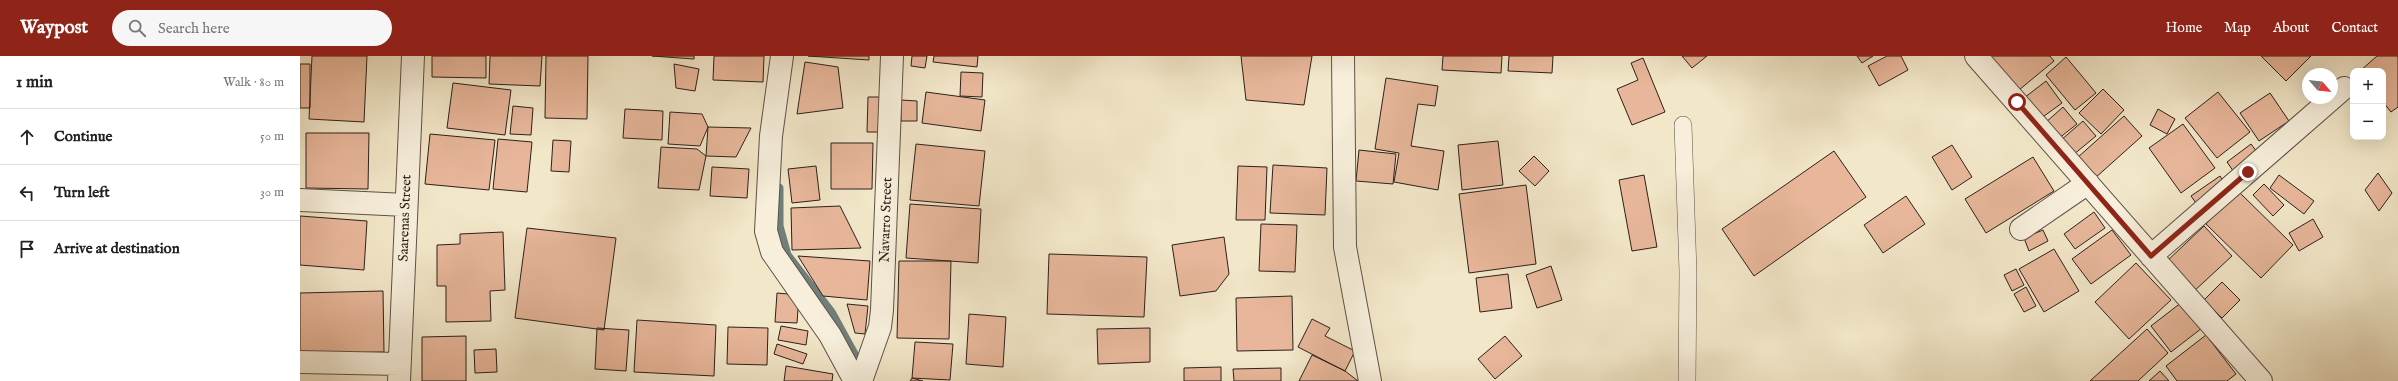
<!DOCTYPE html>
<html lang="en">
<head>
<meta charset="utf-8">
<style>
	body { margin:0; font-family:"IM FELL English",serif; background:#f6f6f6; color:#222 }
	.controls { position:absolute; right:12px; top:12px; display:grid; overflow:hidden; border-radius:8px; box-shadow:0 4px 16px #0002 }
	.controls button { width:36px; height:36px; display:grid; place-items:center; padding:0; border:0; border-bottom:1px solid #e0e0e0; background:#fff; color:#222; font:20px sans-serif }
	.compass { position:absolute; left:2002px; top:12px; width:36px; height:36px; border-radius:50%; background:#fff; box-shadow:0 4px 16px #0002; rotate:118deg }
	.stop { position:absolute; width:12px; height:12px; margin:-9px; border:3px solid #8f2418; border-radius:50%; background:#fff }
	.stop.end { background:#8f2418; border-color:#fff; box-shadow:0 1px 4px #0008 }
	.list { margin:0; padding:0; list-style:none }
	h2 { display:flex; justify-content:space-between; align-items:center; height:52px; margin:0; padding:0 16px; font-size:17px }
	h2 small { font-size:13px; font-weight:400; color:#767676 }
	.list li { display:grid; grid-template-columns:26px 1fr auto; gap:12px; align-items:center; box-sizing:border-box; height:56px; padding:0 16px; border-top:1px solid #e0e0e0 }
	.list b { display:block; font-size:15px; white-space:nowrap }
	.list em { font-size:13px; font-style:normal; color:#767676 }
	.icon { flex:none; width:22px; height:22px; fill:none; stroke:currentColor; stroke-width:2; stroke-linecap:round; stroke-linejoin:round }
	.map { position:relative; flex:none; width:2098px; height:325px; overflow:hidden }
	header { display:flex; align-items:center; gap:24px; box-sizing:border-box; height:56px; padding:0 20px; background:#8f2418; color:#fff }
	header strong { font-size:19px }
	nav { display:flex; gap:22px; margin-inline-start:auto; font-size:14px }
	.search { width:280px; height:36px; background:#f6f6f6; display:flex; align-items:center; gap:10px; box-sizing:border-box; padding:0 14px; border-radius:22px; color:#767676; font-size:15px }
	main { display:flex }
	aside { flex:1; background:#fff }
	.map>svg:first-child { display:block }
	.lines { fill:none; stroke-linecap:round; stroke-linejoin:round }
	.stream { stroke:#707f7b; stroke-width:9 }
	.building { fill:#e8b79b; stroke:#2d201a }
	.service-casing { stroke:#5e5246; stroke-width:18 }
	.minor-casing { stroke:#5e5246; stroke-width:24 }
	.service { stroke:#f7efdc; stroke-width:17 }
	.minor { stroke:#f7efdc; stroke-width:22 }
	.route { stroke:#8f2418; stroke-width:5 }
	.labels { text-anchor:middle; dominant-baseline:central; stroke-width:3; stroke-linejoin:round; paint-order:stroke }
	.street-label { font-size:14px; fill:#2d201a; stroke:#f7efdc }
</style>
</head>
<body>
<header>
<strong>Waypost</strong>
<div class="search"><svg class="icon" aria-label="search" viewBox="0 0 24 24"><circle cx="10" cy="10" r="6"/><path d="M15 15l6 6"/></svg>Search here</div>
<nav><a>Home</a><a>Map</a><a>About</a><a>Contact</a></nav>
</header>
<main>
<aside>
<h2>1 min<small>Walk · 80 m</small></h2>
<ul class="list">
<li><svg class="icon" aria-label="ahead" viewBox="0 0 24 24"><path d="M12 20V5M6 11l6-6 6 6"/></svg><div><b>Continue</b></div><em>50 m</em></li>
<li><svg class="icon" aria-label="left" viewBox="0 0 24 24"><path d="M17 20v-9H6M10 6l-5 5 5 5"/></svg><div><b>Turn left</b></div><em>30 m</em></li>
<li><svg class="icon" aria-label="arrive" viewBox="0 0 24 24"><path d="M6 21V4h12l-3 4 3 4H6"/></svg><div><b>Arrive at destination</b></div></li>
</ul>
</aside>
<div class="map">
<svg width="2098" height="325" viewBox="0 0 2098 325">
	<rect width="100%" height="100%" fill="#f2e7c9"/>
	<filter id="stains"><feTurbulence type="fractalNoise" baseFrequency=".005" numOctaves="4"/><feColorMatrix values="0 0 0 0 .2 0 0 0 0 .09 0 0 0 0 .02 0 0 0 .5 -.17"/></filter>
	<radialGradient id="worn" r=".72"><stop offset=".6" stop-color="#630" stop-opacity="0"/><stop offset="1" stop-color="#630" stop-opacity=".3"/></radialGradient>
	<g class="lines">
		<!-- stream -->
		<path class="stream" d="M479 132V170L487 199 531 256 554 298"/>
	</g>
	<!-- building -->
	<path class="building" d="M12 0H67L64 66 9 63Z
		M132 0H186V22L132 21Z
		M190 0H242L240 30 189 28Z
		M246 0H288L287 63 245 62Z
		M352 0H394V3Z
		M414 0H464L463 26 413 24Z
		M508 0H569V4Z
		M612 0H627L625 12 611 10Z
		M634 0H678L677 11 633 6Z
		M941 0H1012L1004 49 946 44Z
		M1143 0H1202L1201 17 1142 14Z
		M1209 0H1253L1252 17 1208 15Z
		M1382 0H1407L1392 12Z
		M1557 0H1573L1562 7Z
		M1587 0H1601L1608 14 1579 30 1568 10Z
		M1689 0H1750L1754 5 1719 34Z
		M1961 0H2011L1986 25Z
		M2077 0H2098V51L2091 56 2083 46V15H2060Z
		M1766 1 1796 37 1775 54 1746 19Z
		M1343 2 1365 56 1332 69 1317 33 1338 24 1331 7Z
		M505 6 538 11 543 52 497 58Z
		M0 8H10V52H0Z
		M374 8 399 13 395 35 376 32Z
		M661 16 683 17 682 41 660 40Z
		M1086 22 1138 30 1135 50 1118 48 1111 90 1144 95 1138 134 1094 126 1099 97 1075 93Z
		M1746 25 1762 47 1740 63 1724 42Z
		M153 27 211 34 205 79 147 72Z
		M1803 33 1824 54 1801 78 1779 57Z
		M626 36 685 44 681 75 622 67Z
		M1918 36 1950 76 1917 102 1885 62Z
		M1970 37 1989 65 1959 85 1940 57Z
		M568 41H581V76H567Z
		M601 44 617 45V65H601Z
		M213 50 233 52 231 79 210 78Z
		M1763 51 1777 68 1758 83 1745 67Z
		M325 53 363 55 362 84 323 82Z
		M1858 53 1875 63 1867 78 1850 69Z
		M370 56 402 58 408 71 400 90 368 88Z
		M1824 60 1842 80 1794 123 1777 102Z
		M1783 65 1796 80 1773 99 1760 85Z
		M1883 68 1915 112 1881 137 1849 92Z
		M408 71 451 72 436 101 406 100Z
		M6 77H69L68 133 6 132Z
		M130 78 195 84 189 134 125 128Z
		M198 83 232 86 227 136 193 133Z
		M253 84 271 85 269 116 251 115Z
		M1198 85 1203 129 1162 134 1158 89Z
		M531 87H573L572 133H531Z
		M616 88 685 95 679 150 610 144Z
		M1951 88 1960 100 1936 119 1927 106Z
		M1652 89 1672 121 1652 134 1632 101Z
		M361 91 397 93 406 100 399 134 358 132Z
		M1059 94 1096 98 1093 128 1056 125Z
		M1534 95 1566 141 1454 220 1422 173Z
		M1234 100 1249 115 1235 130 1219 115Z
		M1733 101 1754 135 1686 177 1665 143Z
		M973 109 1027 112 1025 159 970 157Z
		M516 110 520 144 492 147 488 113Z
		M938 110 967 111 965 164H936Z
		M412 111 449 113 447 142 410 140Z
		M2078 117 2092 137 2079 155 2065 134Z
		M1344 119 1357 191 1332 195 1319 124Z
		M1979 119 2014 145 2004 158 1970 132Z
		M1920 120 1926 130 1898 150 1891 140Z
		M1964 128 1984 149 1973 160 1953 139Z
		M1226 129 1236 208 1169 217 1159 138Z
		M1938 135 1993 189 1961 222 1906 168Z
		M1606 140 1625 168 1583 197 1564 169Z
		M610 148 681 153 678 207 606 202Z
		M540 150 561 192 492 194 491 152Z
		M1794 156 1805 172 1775 193 1764 178Z
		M0 160 67 165 64 214 0 209Z
		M2013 163 2023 181 1999 195 1989 177Z
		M961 168 997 169 995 216 959 215Z
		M1904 170 1932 200 1892 237 1865 207Z
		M227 172 316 182 304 274 215 262Z
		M1743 174 1748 185 1729 195 1724 182Z
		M1812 174 1831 199 1791 228 1772 203Z
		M203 176 205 234 190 235 191 265 146 266V230H137V189L160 188V178Z
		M924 181 929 218 916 235 880 240 872 189Z
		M1754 193 1779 235 1744 256 1719 213Z
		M749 198 847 201 844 261 747 258Z
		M498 200 570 205 567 244 523 240Z
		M599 205H651L649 283 597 282Z
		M1836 207 1871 244 1829 283 1795 246Z
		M1251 210 1262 244 1237 252 1226 219Z
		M1716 213 1724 229 1712 235 1704 219Z
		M1208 218 1212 252 1180 256 1176 222Z
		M1922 226 1940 244 1922 262 1904 244Z
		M1726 231 1736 250 1724 256 1714 238Z
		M83 235 84 296 0 298V237Z
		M477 237 499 239 497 267 475 266Z
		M992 240 993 294 937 295 936 242Z
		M1882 246 1902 272 1871 296 1851 270Z
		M547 248 568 250 565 278 555 277Z
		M669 258 706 261 703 311 666 308Z
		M1012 263 1030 272 1025 280 1055 295 1045 315 998 291Z
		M337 264 416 269 414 320 334 316Z
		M481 270 508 275 506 289 478 284Z
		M428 271 468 272 467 309 427 308Z
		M297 272 329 274 326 315 295 313Z
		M850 272V306L798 308 797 273Z
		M1847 273 1868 297 1838 325H1790Z
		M1906 279 1936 318 1927 325H1877L1866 310Z
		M166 280V325H122V281Z
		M1205 280 1222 300 1195 323 1178 303Z
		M615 286 653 288 650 324 612 322Z
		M477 288 507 298 503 308 474 298Z
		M196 293 197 316 175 317 174 294Z
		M1012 299 1045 315 1058 325H999Z
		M486 310 533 318 532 325H484Z
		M921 311V325H884V312Z
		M981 312V325H934L933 313Z
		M1860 315 1869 325H1849Z
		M612 322 623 325H610Z"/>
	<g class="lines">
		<defs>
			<path id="service" d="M1383 69 1388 216 1387 325"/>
			<path id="minor" d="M482 0 471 80 466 175 472 196 530 279 555 325
				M1043 0 1045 191 1070 325
				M1676 0 1961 325
				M0 144 106 149
				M1721 173 1788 127
				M1851 200 2044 32
				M0 306 99 308
				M99 325 113 0
				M561 325 580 271 582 254 592 0"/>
		</defs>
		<!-- service casing -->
		<use href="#service" class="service-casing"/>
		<!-- minor casing -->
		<use href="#minor" class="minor-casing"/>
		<!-- service -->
		<use href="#service" class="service"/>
		<!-- minor -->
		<use href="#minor" class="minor"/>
	</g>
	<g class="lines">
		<!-- route -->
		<path class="route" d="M1717 46 1851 200 1948 116"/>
	</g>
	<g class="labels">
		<!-- street labels -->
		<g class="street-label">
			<text transform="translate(105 162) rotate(-88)">Saarenas Street</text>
			<text transform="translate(586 164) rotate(-88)">Navarro Street</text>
		</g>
	</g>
	<rect width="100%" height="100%" filter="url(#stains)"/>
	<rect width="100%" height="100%" fill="url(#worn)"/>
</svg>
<div class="controls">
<button>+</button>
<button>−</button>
</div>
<svg class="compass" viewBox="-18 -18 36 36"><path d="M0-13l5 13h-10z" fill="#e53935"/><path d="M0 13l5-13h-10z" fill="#767676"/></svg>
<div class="stop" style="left:1717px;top:46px"></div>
<div class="stop end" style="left:1948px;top:116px"></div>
</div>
</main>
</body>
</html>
